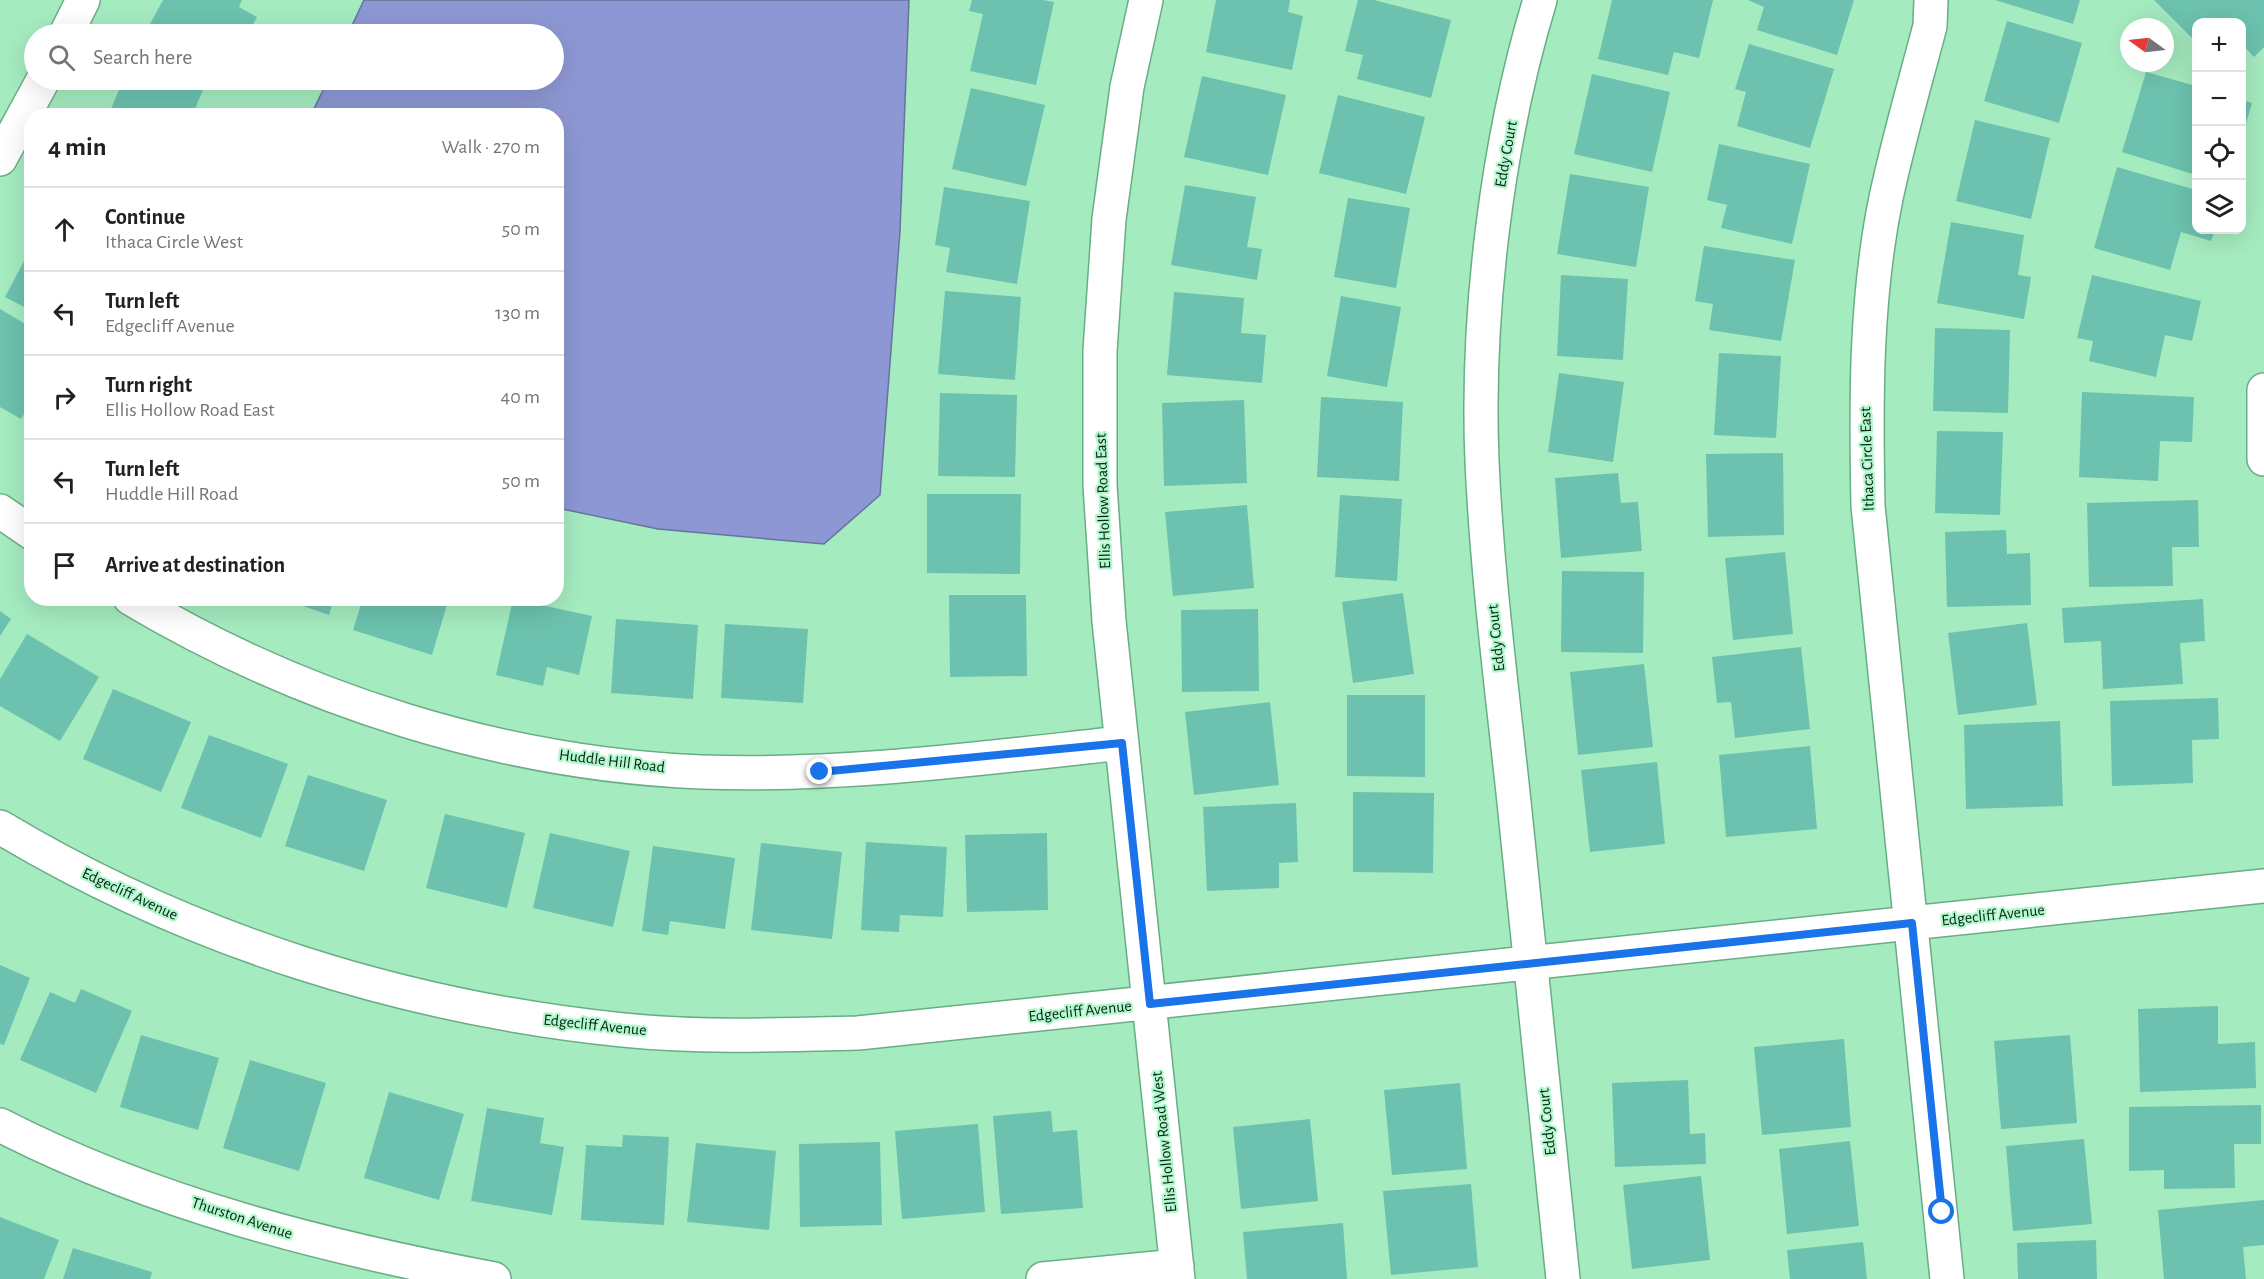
<!DOCTYPE html>
<html lang="en">
<head>
<meta charset="utf-8">
<style>
	body { margin:0; font-family:"Alegreya Sans",sans-serif; background:#f6f6f6; color:#202124 }
	.controls { position:absolute; right:18px; top:18px; display:grid; overflow:hidden; border-radius:12px; box-shadow:0 6px 24px #0002 }
	.controls button { width:54px; height:54px; display:grid; place-items:center; padding:0; border:0; border-bottom:2px solid #e0e0e0; background:#fff; color:#202124; font:30px sans-serif }
	.compass { position:absolute; left:2120px; top:18px; width:54px; height:54px; border-radius:50%; background:#fff; box-shadow:0 6px 24px #0002; rotate:285deg }
	.stop { position:absolute; width:18px; height:18px; margin:-14px; border:4px solid #1a73e8; border-radius:50%; background:#fff }
	.stop.end { background:#1a73e8; border-color:#fff; box-shadow:0 2px 6px #0008 }
	.list { margin:0; padding:0; list-style:none }
	h2 { display:flex; justify-content:space-between; align-items:center; height:78px; margin:0; padding:0 24px; font-size:26px }
	h2 small { font-size:20px; font-weight:400; color:#757577 }
	.list li { display:grid; grid-template-columns:39px 1fr auto; gap:18px; align-items:center; box-sizing:border-box; height:84px; padding:0 24px; border-top:2px solid #e0e0e0 }
	.list b { display:block; font-size:22px; white-space:nowrap }
	.list p { margin:0; font-size:20px; white-space:nowrap; color:#757577 }
	.list em { font-size:20px; font-style:normal; color:#757577 }
	.icon { flex:none; width:33px; height:33px; fill:none; stroke:currentColor; stroke-width:2; stroke-linecap:round; stroke-linejoin:round }
	.map { position:relative; flex:none; width:2264px; height:1279px; overflow:hidden }
	.search { position:absolute; background:#fff; box-shadow:0 6px 24px #0002; left:24px; top:24px; width:540px; height:66px; display:flex; align-items:center; gap:15px; box-sizing:border-box; padding:0 21px; border-radius:33px; color:#757577; font-size:22px }
	.panel { position:absolute; background:#fff; box-shadow:0 6px 24px #0002; left:24px; top:108px; width:540px; height:498px; border-radius:24px }
	.map>svg:first-child { display:block }
	.water { fill:#8d97d3; stroke:#64749a; stroke-width:1.5 }
	.building { fill:#6cc2ae }
	.lines { fill:none; stroke-linecap:round; stroke-linejoin:round }
	.minor-casing { stroke:#69ad85; stroke-width:36 }
	.minor { stroke:#fff; stroke-width:33 }
	.route { stroke:#1a73e8; stroke-width:8 }
	.labels { text-anchor:middle; dominant-baseline:central; stroke-width:4.5; stroke-linejoin:round; paint-order:stroke }
	.street-label { font-size:16px; fill:#062314; stroke:#b2f8cd }
</style>
</head>
<body>
<div class="map">
<svg width="2264" height="1279" viewBox="0 0 2264 1279">
	<rect width="100%" height="100%" fill="#a5ebc0"/>
	<!-- water -->
	<path class="water" d="M364 0H909L900 231 880 495 824 544 658 529 557 508 556 116 311 115 328 80H554V34H348Z"/>
	<!-- building -->
	<path class="building" d="M163 0H242L239 7 257 17 248 34H170L150 24Z
		M972 0H1043L1054 2 1036 85 970 71 983 14 969 11Z
		M1216 0H1290L1288 12 1303 16 1292 70 1206 52Z
		M1358 0H1374L1451 20 1431 98 1357 79 1363 55 1345 51Z
		M1612 0H1713L1699 58 1674 52 1668 75 1598 59Z
		M1748 0H1854L1837 55 1757 30 1764 7Z
		M1995 0H2080L2073 24Z
		M2154 0H2264V47L2254 57 2242 44V22H2196V42Z
		M2007 21 2082 43 2059 123 1984 101Z
		M1749 44 1834 69 1810 148 1737 126 1746 92 1735 89Z
		M2146 72 2196 86V175L2122 152Z
		M1592 74 1670 92 1652 172 1574 154Z
		M1202 76 1286 95 1268 175 1184 157Z
		M123 80H207L192 116H108Z
		M971 88 1045 105 1026 186 952 169Z
		M1338 95 1425 117 1406 194 1319 173Z
		M2242 100 2252 103 2242 137Z
		M1975 120 2050 138 2031 219 1956 201Z
		M1719 144 1810 164 1792 244 1721 228 1727 205 1707 200Z
		M2117 167 2196 190V230H2215L2211 241 2181 232 2170 270 2094 248Z
		M1570 174 1649 187 1636 267 1557 254Z
		M1185 185 1256 197 1247 247 1262 249 1257 280 1171 265Z
		M944 187 1030 201 1017 284 946 272 950 248 935 245Z
		M1348 198 1410 208 1396 288 1334 277Z
		M1951 222 2024 235 2018 275 2031 277 2024 319 1937 303Z
		M32 246V311L5 297Z
		M1704 246 1795 260 1781 341 1709 330 1713 304 1695 301Z
		M1561 275 1628 279 1623 360 1557 356Z
		M2092 275 2201 301 2192 341 2165 335 2156 377 2089 361 2093 341 2077 338Z
		M945 291 1021 297 1015 380 938 374Z
		M1174 292 1244 298 1241 333 1266 335 1262 383 1167 375Z
		M1341 296 1401 307 1387 387 1327 376Z
		M0 309 32 328V401L21 419 0 407Z
		M1935 328 2010 330 2008 413 1933 411Z
		M1719 353 1781 356 1776 438 1714 435Z
		M1559 373 1624 382 1613 462 1548 452Z
		M2082 392 2194 397 2192 442 2160 441 2158 481 2079 477Z
		M940 393 1017 395 1015 477 938 476Z
		M1321 397 1403 402 1399 481 1317 477Z
		M1244 400 1247 483 1164 486 1162 403Z
		M1937 431 2003 432 2000 515 1935 513Z
		M1783 453 1784 535 1708 537 1706 454Z
		M1618 473 1621 503 1638 502 1642 551 1561 558 1555 478Z
		M927 494H1021L1020 574 927 573Z
		M1340 495 1402 499 1397 581 1335 577Z
		M2198 500 2199 547H2172L2173 586 2089 587 2087 503Z
		M1247 505 1254 588 1173 596 1165 512Z
		M2006 530 2007 554 2030 553 2031 605 1947 607 1945 532Z
		M1785 552 1793 634 1733 640 1725 558Z
		M1562 571 1644 572 1643 653 1561 652Z
		M1403 593 1414 674 1353 683 1342 602Z
		M949 595H1026L1027 676 950 677Z
		M280 598H334L329 615Z
		M363 598H449L432 655 353 630Z
		M513 599 592 616 579 675 547 667 543 686 496 675Z
		M2203 599 2205 641 2180 643 2183 684 2103 689 2101 641 2064 643 2062 608Z
		M1258 609 1259 691 1182 692 1181 610Z
		M0 611 11 619 0 636Z
		M616 619 698 625 693 699 611 693Z
		M2027 623 2037 705 1958 715 1948 633Z
		M725 624 808 629 803 703 721 698Z
		M27 634 99 677 60 741 0 706V679Z
		M1801 647 1810 729 1735 738 1731 702 1717 703 1712 657Z
		M1644 664 1653 747 1578 755 1570 672Z
		M113 689 191 722 161 792 83 759Z
		M1347 695H1425V777L1347 776Z
		M2218 698 2219 739 2192 740 2193 783 2112 786 2110 701Z
		M1270 702 1279 785 1194 795 1185 712Z
		M2060 721 2063 806 1966 809 1964 725Z
		M209 735 288 764 261 838 181 808Z
		M1810 746 1817 829 1726 837 1719 755Z
		M1657 762 1665 844 1590 852 1581 770Z
		M308 775 387 800 364 871 285 846Z
		M1353 792 1434 793 1433 873 1353 872Z
		M1296 803 1298 862 1279 863V888L1207 891 1203 807Z
		M445 814 525 833 507 908 426 888Z
		M550 833 630 851 613 927 533 908Z
		M1047 833 1048 910 967 912 965 835Z
		M866 842 947 847 943 917 900 915 899 932 861 930Z
		M761 843 842 852 832 939 751 930Z
		M653 846 735 858 725 929 670 921 668 935 642 931Z
		M0 965 30 978 4 1045 0 1044Z
		M81 989 132 1011 96 1093 20 1060 50 992 75 1003Z
		M2218 1006V1044L2255 1042 2256 1088 2140 1092 2138 1009Z
		M141 1035 219 1058 198 1130 120 1107Z
		M2070 1035 2077 1123 2001 1129 1994 1041Z
		M1844 1039 1851 1127 1762 1135 1754 1047Z
		M250 1060 326 1083 299 1171 223 1148Z
		M1688 1080 1690 1134 1705 1133 1706 1164 1615 1167 1612 1083Z
		M1460 1083 1467 1169 1392 1175 1384 1090Z
		M389 1092 464 1114 439 1200 364 1178Z
		M2261 1105V1144H2234L2235 1188 2164 1189V1170L2129 1171V1107Z
		M487 1108 544 1118 540 1143 564 1147 552 1215 471 1201Z
		M1051 1111 1053 1132 1077 1130 1083 1208 1001 1214 993 1116Z
		M1310 1119 1318 1201 1241 1209 1233 1127Z
		M978 1124 985 1212 902 1219 895 1131Z
		M623 1135 669 1137 664 1225 581 1220 586 1145 622 1147Z
		M2084 1139 2092 1224 2013 1231 2006 1146Z
		M1850 1141 1859 1226 1787 1234 1779 1149Z
		M880 1142 882 1225 800 1227 799 1144Z
		M696 1143 776 1151 769 1230 687 1222Z
		M1701 1176 1710 1260 1632 1269 1623 1185Z
		M1471 1184 1478 1267 1391 1275 1383 1191Z
		M2264 1200V1245L2243 1247 2246 1279H2164L2158 1210Z
		M0 1217 59 1240 44 1279H0Z
		M1343 1223 1347 1279H1247L1243 1232Z
		M2096 1240 2097 1279H2018L2017 1243Z
		M1863 1242 1867 1279H1790L1787 1250Z
		M73 1248 152 1272 150 1279H63Z"/>
	<g class="lines">
		<defs>
			<path id="minor" d="M1146 0 1127 87 1109 219 1100 351V485L1109 621 1178 1279
				M1540 0C1497 141 1476 314 1482 461 1487 575 1502 689 1514 802 1531 961 1547 1120 1563 1279
				M1931 0 1930 26C1915 83 1898 141 1886 198 1865 300 1866 404 1868 506L1947 1279
				M66 34 83 0
				M0 159 43 80
				M2264 390V459
				M0 511 32 533
				M130 598C301 700 502 764 701 772 842 777 983 758 1122 743
				M0 827C188 940 405 1008 623 1030 701 1038 780 1035 858 1033L2264 886
				M0 1125C154 1204 325 1247 494 1279
				M1043 1279 1177 1266"/>
		</defs>
		<!-- minor casing -->
		<use href="#minor" class="minor-casing"/>
		<!-- minor -->
		<use href="#minor" class="minor"/>
	</g>
	<g class="lines">
		<!-- route -->
		<path class="route" d="M820 772 1122 743 1150 1004 1912 923 1942 1212"/>
	</g>
	<g class="labels">
		<!-- street labels -->
		<g class="street-label">
			<text transform="translate(1506 154) rotate(-80)">Eddy Court</text>
			<text transform="translate(1867 459) rotate(-92)">Ithaca Circle East</text>
			<text transform="translate(1103 501) rotate(-92)">Ellis Hollow Road East</text>
			<text transform="translate(1496 638) rotate(-96)">Eddy Court</text>
			<text transform="translate(612 761) rotate(7)">Huddle Hill Road</text>
			<text transform="translate(130 894) rotate(25)">Edgecliff Avenue</text>
			<text transform="translate(1993 915) rotate(-6)">Edgecliff Avenue</text>
			<text transform="translate(1080 1011) rotate(-6)">Edgecliff Avenue</text>
			<text transform="translate(595 1025) rotate(6)">Edgecliff Avenue</text>
			<text transform="translate(1547 1122) rotate(-96)">Eddy Court</text>
			<text transform="translate(1164 1142) rotate(-96)">Ellis Hollow Road West</text>
			<text transform="translate(242 1218) rotate(18)">Thurston Avenue</text>
		</g>
	</g>
</svg>
<div class="controls">
<button>+</button>
<button>−</button>
<button><svg class="icon" aria-label="locate" viewBox="0 0 24 24"><circle cx="12" cy="12" r="6"/><path d="M12 2v4M12 18v4M2 12h4M18 12h4"/></svg></button>
<button><svg class="icon" aria-label="layers" viewBox="0 0 24 24"><path d="M12 4l9 5-9 5-9-5zM3 14l9 5 9-5"/></svg></button>
</div>
<svg class="compass" viewBox="-18 -18 36 36"><path d="M0-13l5 13h-10z" fill="#e53935"/><path d="M0 13l5-13h-10z" fill="#757577"/></svg>
<div class="stop" style="left:1942px;top:1212px"></div>
<div class="stop end" style="left:820px;top:772px"></div>
<div class="search"><svg class="icon" aria-label="search" viewBox="0 0 24 24"><circle cx="10" cy="10" r="6"/><path d="M15 15l6 6"/></svg>Search here</div>
<section class="panel">
<h2>4 min<small>Walk · 270 m</small></h2>
<ul class="list">
<li><svg class="icon" aria-label="ahead" viewBox="0 0 24 24"><path d="M12 20V5M6 11l6-6 6 6"/></svg><div><b>Continue</b><p>Ithaca Circle West</p></div><em>50 m</em></li>
<li><svg class="icon" aria-label="left" viewBox="0 0 24 24"><path d="M17 20v-9H6M10 6l-5 5 5 5"/></svg><div><b>Turn left</b><p>Edgecliff Avenue</p></div><em>130 m</em></li>
<li><svg class="icon" aria-label="right" viewBox="0 0 24 24"><path d="M7 20v-9h11M14 6l5 5-5 5"/></svg><div><b>Turn right</b><p>Ellis Hollow Road East</p></div><em>40 m</em></li>
<li><svg class="icon" aria-label="left" viewBox="0 0 24 24"><path d="M17 20v-9H6M10 6l-5 5 5 5"/></svg><div><b>Turn left</b><p>Huddle Hill Road</p></div><em>50 m</em></li>
<li><svg class="icon" aria-label="arrive" viewBox="0 0 24 24"><path d="M6 21V4h12l-3 4 3 4H6"/></svg><div><b>Arrive at destination</b></div></li>
</ul>
</section>
</div>
</body>
</html>
